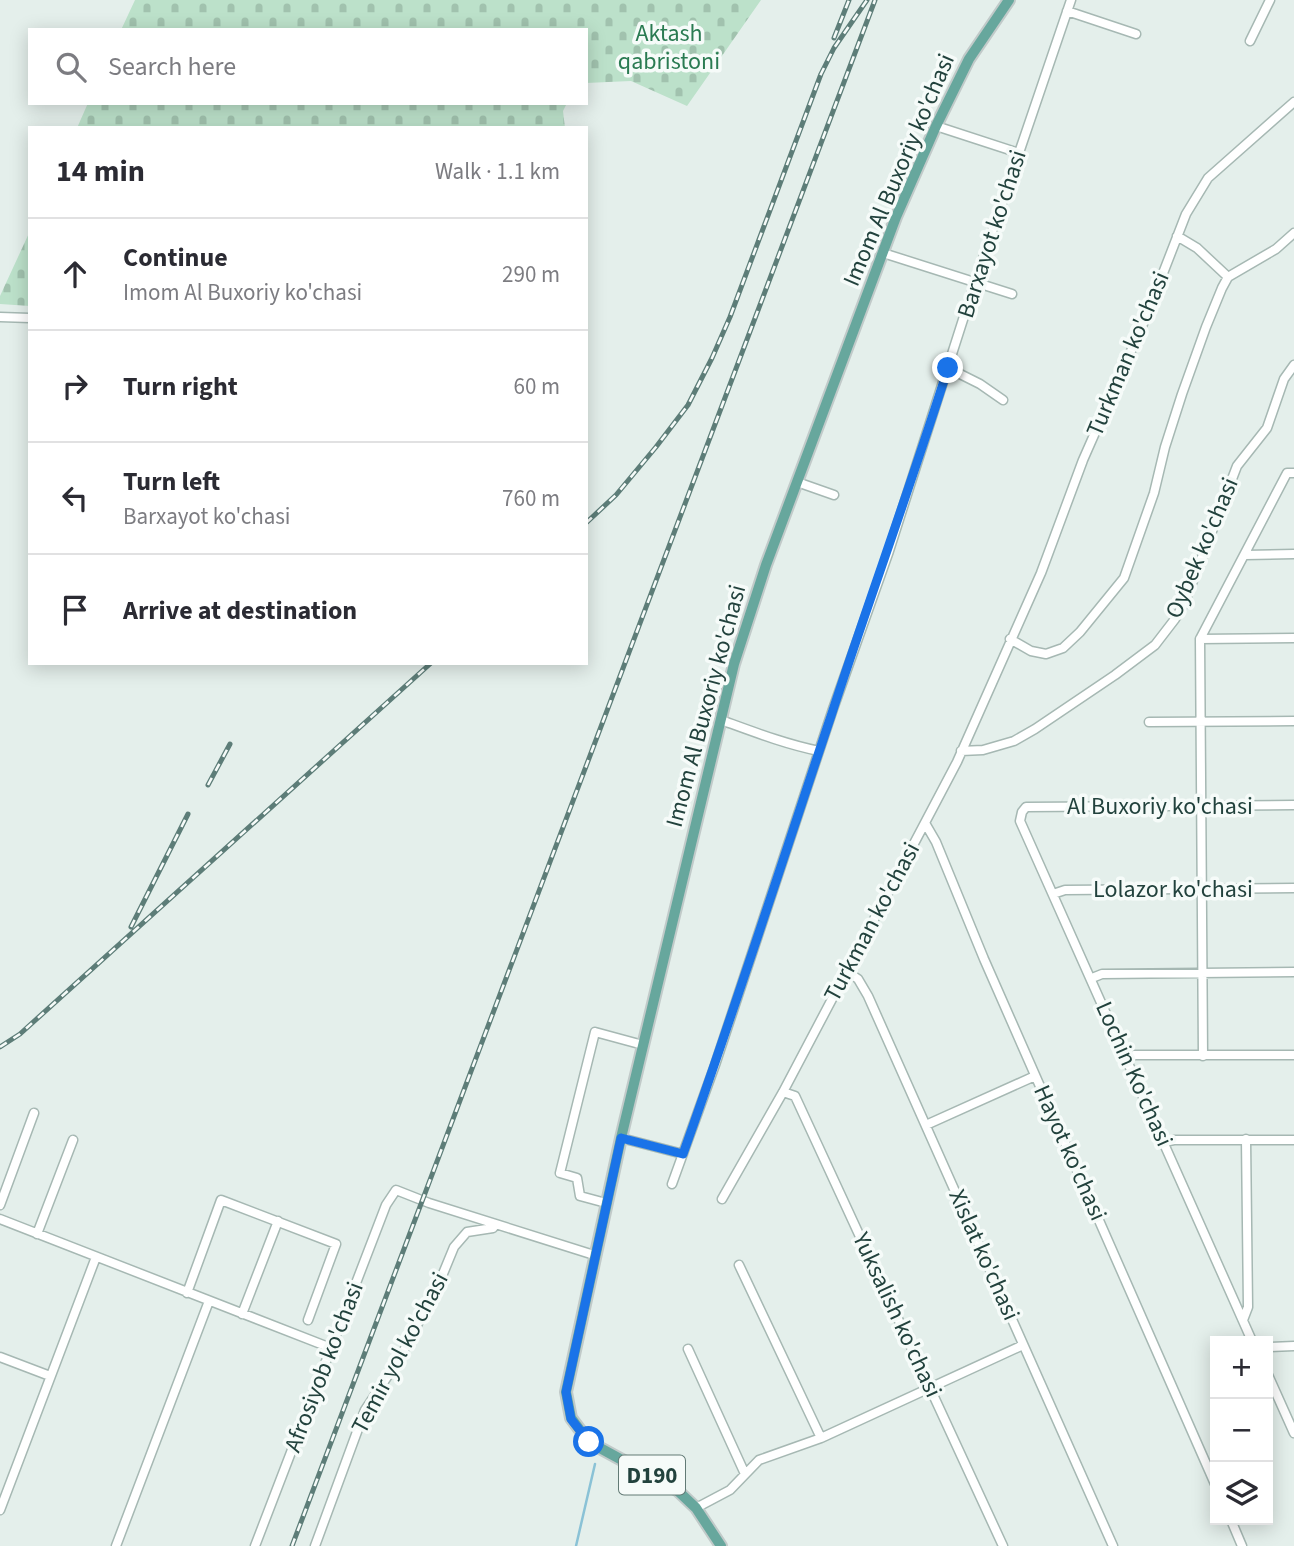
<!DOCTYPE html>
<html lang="en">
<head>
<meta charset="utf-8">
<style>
	body { margin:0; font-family:"Source Sans 3",sans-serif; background:#f7f7f7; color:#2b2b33 }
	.controls { position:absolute; right:21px; bottom:21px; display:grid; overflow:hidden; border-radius:0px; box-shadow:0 4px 18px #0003 }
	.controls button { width:63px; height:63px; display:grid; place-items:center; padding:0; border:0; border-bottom:2px solid #e1e1e2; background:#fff; color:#2b2b33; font:35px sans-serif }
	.stop { position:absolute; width:21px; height:21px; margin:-16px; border:5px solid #1a73e8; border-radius:50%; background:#fff }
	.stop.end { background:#1a73e8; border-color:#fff; box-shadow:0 2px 7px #0008 }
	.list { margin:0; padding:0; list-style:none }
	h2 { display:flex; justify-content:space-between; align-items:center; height:91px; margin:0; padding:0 28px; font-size:30px }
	h2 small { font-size:23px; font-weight:400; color:#7c7c81 }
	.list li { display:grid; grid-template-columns:46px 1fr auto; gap:21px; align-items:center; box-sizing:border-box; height:112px; padding:0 28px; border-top:2px solid #e1e1e2 }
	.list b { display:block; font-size:26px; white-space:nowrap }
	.list p { margin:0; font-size:23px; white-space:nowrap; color:#7c7c81 }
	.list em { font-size:23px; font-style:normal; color:#7c7c81 }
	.icon { flex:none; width:38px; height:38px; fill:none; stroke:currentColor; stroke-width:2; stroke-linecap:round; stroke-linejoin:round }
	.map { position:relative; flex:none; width:1294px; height:1546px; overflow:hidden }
	.search { position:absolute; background:#fff; box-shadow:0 4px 18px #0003; left:28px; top:28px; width:560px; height:77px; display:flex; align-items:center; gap:18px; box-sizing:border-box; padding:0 24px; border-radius:0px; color:#7c7c81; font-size:26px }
	.panel { position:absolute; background:#fff; box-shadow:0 4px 18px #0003; left:28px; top:126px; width:560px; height:539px; border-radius:0px }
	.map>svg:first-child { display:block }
	.cemetery { fill:url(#cemetery-stones) }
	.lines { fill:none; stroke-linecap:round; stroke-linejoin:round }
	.stream { stroke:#8ac2d6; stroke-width:2.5 }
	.minor-casing { stroke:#a6b8b3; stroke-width:11 }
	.major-casing { stroke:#c1cac9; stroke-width:14 }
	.minor { stroke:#fff; stroke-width:8 }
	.major { stroke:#67a79d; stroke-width:10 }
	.rail-casing { stroke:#5d7d78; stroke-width:5 }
	.rail { stroke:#f6fbf9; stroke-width:2.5; stroke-dasharray:8; stroke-linecap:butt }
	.route { stroke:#1a73e8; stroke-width:9 }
	.labels { text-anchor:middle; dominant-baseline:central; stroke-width:7; stroke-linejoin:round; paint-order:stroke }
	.shield { fill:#f6fbf9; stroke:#627a75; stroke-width:2 }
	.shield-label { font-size:23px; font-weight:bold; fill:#22423d }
	.park-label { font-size:24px; fill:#2a7b52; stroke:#f6fbf9 }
	.street-label { font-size:24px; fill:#22423d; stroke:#f6fbf9 }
</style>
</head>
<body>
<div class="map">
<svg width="1294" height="1546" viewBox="0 0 1294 1546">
	<defs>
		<pattern id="cemetery-stones" width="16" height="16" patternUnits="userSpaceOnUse" patternTransform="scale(1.75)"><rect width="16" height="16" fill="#bce1ca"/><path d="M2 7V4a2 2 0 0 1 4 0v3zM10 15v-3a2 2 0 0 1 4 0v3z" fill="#a1c2ae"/></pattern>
	</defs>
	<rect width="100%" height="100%" fill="#e4efeb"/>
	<!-- cemetery -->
	<path class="cemetery" d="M135 0H761L687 106 631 81 586 83V30H121Z
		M88 103H567L563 111 565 128H77Z
		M30 231V306L0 304V296Z"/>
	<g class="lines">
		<!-- stream -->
		<path class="stream" d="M576 1546 595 1464"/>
		<defs>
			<path id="minor" d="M1067 11 1136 34
				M1250 41 1270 0
				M936 126 1019 153
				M1177 236 1197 248 1228 277
				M883 253 1012 294
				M0 317 30 318
				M948 368 980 384 1003 400
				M797 482 834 495
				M1245 555 1294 554
				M1010 639 1031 651 1046 654 1063 648 1080 632 1124 578 1154 493 1165 447 1182 394 1206 327 1222 288 1228 277 1276 249 1294 233
				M1200 639 1294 638
				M721 720C754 732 785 744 819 751
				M1149 722 1294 721
				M961 751 983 750 1014 741 1035 729 1115 675 1155 645 1175 619 1184 604 1237 466 1267 428 1284 379 1294 365
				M925 823 936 842 984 959 1215 1484
				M1053 894 1065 890 1294 888
				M846 971 858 979 868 996 1113 1546
				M1092 978 1102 974 1294 972
				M1203 1056 1200 639 1287 473H1294
				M1126 1058 1134 1055H1294
				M783 1092 795 1096 1003 1546
				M926 1125 1035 1076
				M621 1138 683 1154
				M1164 1142 1174 1140H1294
				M672 1184 715 1065 833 709 888 554 975 282 1071 0
				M722 1199 783 1092 957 762 1041 573 1083 460 1146 317 1186 214 1208 178 1294 102
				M606 1203 580 1196 577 1178 560 1173 595 1032 643 1045
				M0 1205 34 1113
				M0 1219 331 1348
				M37 1234 73 1140
				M739 1265 821 1438
				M187 1293 221 1200 336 1244 308 1320
				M242 1314 278 1221
				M1243 1320 1248 1307 1246 1139
				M1252 1341 1020 821 1022 812 1026 807 1294 805
				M1268 1347 1294 1346
				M688 1349 745 1474
				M0 1357 50 1376
				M1268 1375 1294 1433
				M696 1508 730 1490 759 1460 821 1438 1023 1345
				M0 1510 96 1257
				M1231 1520 1242 1546
				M116 1546 209 1301
				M255 1546 386 1205 396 1190 429 1203 594 1255
				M315 1546 365 1410 401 1356 440 1281 454 1247 467 1232 493 1228 495 1225"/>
			<path id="major" d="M721 1546 696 1508 677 1490 589 1442 571 1418 566 1392 621 1138 734 664 766 565 896 217 936 126 969 59 1009 0"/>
		</defs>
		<!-- minor casing -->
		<use href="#minor" class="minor-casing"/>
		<!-- major casing -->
		<use href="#major" class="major-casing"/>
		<!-- minor -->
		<use href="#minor" class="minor"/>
		<!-- major -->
		<use href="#major" class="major"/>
		<defs>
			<path id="rail" d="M834 38 849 0
				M586 523 616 495 656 447 688 405 712 358 730 317 821 74 834 48 867 0
				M208 785 230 744
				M131 927 188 814
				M0 1047 20 1034 431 663
				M292 1546 875 0"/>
		</defs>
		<!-- rail casing -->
		<use href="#rail" class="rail-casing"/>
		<!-- rail -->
		<use href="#rail" class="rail"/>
	</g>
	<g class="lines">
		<!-- route -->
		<path class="route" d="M589 1442 571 1419 566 1392 621 1138 683 1154C735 1009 782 862 831 716 869 600 911 485 948 368"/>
	</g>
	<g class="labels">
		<!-- shield labels -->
		<rect class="shield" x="619" y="1455.5" width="66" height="39" rx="5"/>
		<g class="shield-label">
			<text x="652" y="1475">D190</text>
		</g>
		<!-- park labels -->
		<g class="park-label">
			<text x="669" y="33">Aktash<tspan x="669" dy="28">qabristoni</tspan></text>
		</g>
		<!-- street labels -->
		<g class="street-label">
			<text transform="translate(899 170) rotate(-67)">Imom Al Buxoriy ko'chasi</text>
			<text transform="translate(992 234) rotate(-72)">Barxayot ko'chasi</text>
			<text transform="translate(1128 354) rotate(-67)">Turkman ko'chasi</text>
			<text transform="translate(1202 548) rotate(-67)">Oybek ko'chasi</text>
			<text transform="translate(706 706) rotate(-75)">Imom Al Buxoriy ko'chasi</text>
			<text x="1160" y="806">Al Buxoriy ko'chasi</text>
			<text x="1173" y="889">Lolazor ko'chasi</text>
			<text transform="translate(872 922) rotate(-62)">Turkman ko'chasi</text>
			<text transform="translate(1134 1074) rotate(66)">Lochin Ko'chasi</text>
			<text transform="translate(1070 1153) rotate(66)">Hayot ko'chasi</text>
			<text transform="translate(984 1255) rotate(66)">Xislat ko'chasi</text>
			<text transform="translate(897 1315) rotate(65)">Yuksalish ko'chasi</text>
			<text transform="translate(400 1353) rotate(-62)">Temir yol ko'chasi</text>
			<text transform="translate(324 1367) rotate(-69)">Afrosiyob ko'chasi</text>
		</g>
	</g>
</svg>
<div class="controls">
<button>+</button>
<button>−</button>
<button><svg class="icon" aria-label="layers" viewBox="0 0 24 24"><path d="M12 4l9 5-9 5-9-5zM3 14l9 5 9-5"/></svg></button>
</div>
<div class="stop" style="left:589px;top:1442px"></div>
<div class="stop end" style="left:948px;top:368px"></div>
<div class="search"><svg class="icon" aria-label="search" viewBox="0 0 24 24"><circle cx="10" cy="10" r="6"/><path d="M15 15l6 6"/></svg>Search here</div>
<section class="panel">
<h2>14 min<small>Walk · 1.1 km</small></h2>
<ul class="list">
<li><svg class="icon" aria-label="ahead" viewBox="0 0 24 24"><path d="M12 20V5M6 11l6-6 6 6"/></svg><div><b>Continue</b><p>Imom Al Buxoriy ko'chasi</p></div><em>290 m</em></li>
<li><svg class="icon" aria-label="right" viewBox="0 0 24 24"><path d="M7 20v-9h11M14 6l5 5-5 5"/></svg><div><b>Turn right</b></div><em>60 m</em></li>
<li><svg class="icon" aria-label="left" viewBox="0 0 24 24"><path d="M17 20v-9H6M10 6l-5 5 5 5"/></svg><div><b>Turn left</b><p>Barxayot ko'chasi</p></div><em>760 m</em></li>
<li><svg class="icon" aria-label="arrive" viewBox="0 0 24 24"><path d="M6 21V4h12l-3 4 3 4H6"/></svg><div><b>Arrive at destination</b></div></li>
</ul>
</section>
</div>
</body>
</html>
